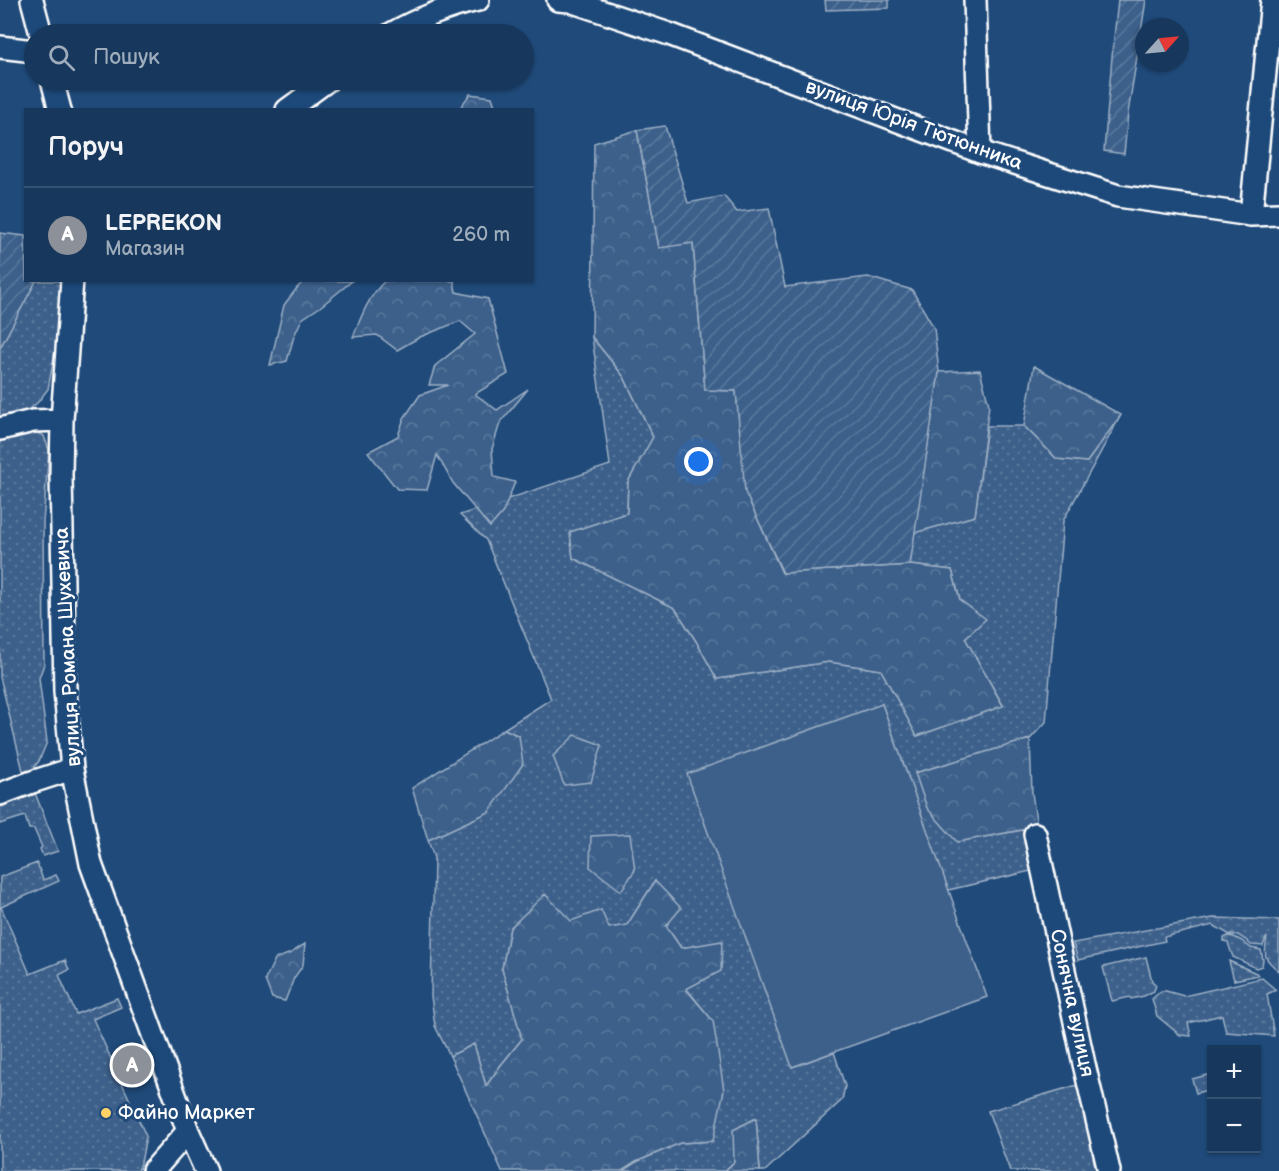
<!DOCTYPE html>
<html lang="uk">
<head>
<meta charset="utf-8">
<style>
	body { margin:0; font-family:"Balsamiq Sans",sans-serif; background:#244365; color:#f1f3f6 }
	.controls { position:absolute; right:18px; bottom:18px; display:grid; overflow:hidden; border-radius:0px; box-shadow:0 2px 4px #0004 }
	.controls button { width:54px; height:54px; display:grid; place-items:center; padding:0; border:0; border-bottom:2px solid #365272; background:#17385c; color:#f1f3f6; font:30px sans-serif }
	.compass { position:absolute; left:1135px; top:18px; width:54px; height:54px; border-radius:50%; background:#17385c; box-shadow:0 2px 4px #0004; rotate:63deg }
	.you { position:absolute; left:699px; top:462px; width:21px; height:21px; margin:-15px; border:4px solid #fff; border-radius:50%; background:#1a73e8; box-shadow:0 0 0 9px #1a73e833 }
	.badge { display:grid; place-items:center; width:39px; height:39px; border-radius:50%; background:#8c9099; color:#fff; font-size:20px; font-weight:700 }
	.pin { position:absolute; translate:-50% -50%; border:3px solid #fff; box-shadow:0 2px 6px #0006 }
	.list { margin:0; padding:0; list-style:none }
	h2 { display:flex; justify-content:space-between; align-items:center; height:78px; margin:0; padding:0 24px; font-size:26px }
	h2 small { font-size:20px; font-weight:400; color:#9eacbb }
	.list li { display:grid; grid-template-columns:39px 1fr auto; gap:18px; align-items:center; box-sizing:border-box; height:96px; padding:0 24px; border-top:2px solid #365272 }
	.list b { display:block; font-size:22px; white-space:nowrap }
	.list p { margin:0; font-size:20px; white-space:nowrap; color:#9eacbb }
	.list em { font-size:20px; font-style:normal; color:#9eacbb }
	.icon { flex:none; width:33px; height:33px; fill:none; stroke:currentColor; stroke-width:2; stroke-linecap:round; stroke-linejoin:round }
	.map { position:relative; flex:none; width:1279px; height:1171px; overflow:hidden }
	.search { position:absolute; background:#17385c; box-shadow:0 2px 4px #0004; left:24px; top:24px; width:510px; height:66px; display:flex; align-items:center; gap:15px; box-sizing:border-box; padding:0 21px; border-radius:33px; color:#9eacbb; font-size:22px }
	.panel { position:absolute; background:#17385c; box-shadow:0 2px 4px #0004; left:24px; top:108px; width:510px; height:174px; border-radius:0px }
	.map>svg:first-child { display:block }
	.grass { fill:url(#grass-dots); stroke:#9eb0c5; stroke-width:1.5 }
	.forest { fill:url(#forest-crowns); stroke:#9eb0c5; stroke-width:1.5 }
	.park { fill:#3c618b; stroke:#9eb0c5; stroke-width:1.5 }
	.garden { fill:url(#garden-furrows); stroke:#9eb0c5; stroke-width:1.5 }
	.lines { fill:none; stroke-linecap:round; stroke-linejoin:round }
	.minor-casing { stroke:#fff; stroke-width:26 }
	.minor { stroke:#1f4a7a; stroke-width:21 }
	.poi-dot { fill:#ffd166; stroke:#1f4a7a; stroke-width:2 }
	.labels { text-anchor:middle; dominant-baseline:central; stroke-width:6; stroke-linejoin:round; paint-order:stroke }
	.street-label { font-size:20px; fill:#fff; stroke:#1f4a7a }
	.poi-label { font-size:20px; fill:#fff; stroke:#1f4a7a; text-anchor:start }
</style>
</head>
<body>
<div class="map">
<svg width="1279" height="1171" viewBox="0 0 1279 1171">
	<defs>
		<pattern id="grass-dots" width="8" height="8" patternUnits="userSpaceOnUse" patternTransform="scale(1.5)"><rect width="8" height="8" fill="#3c618b"/><path d="M2 2h.1M6 6h.1" fill="none" stroke="#59799c" stroke-width="1.8" stroke-linecap="round"/></pattern>
		<pattern id="forest-crowns" width="20" height="18" patternUnits="userSpaceOnUse" patternTransform="scale(1.5)"><rect width="20" height="18" fill="#3c618b"/><path d="M2 6a3 3 0 1 1 6 0M12 15a3 3 0 1 1 6 0" fill="none" stroke="#59799c"/></pattern>
		<pattern id="garden-furrows" width="10" height="10" patternUnits="userSpaceOnUse" patternTransform="scale(1.5)"><rect width="10" height="10" fill="#3c618b"/><path d="M-1 1l2-2M0 10L10 0M9 11l2-2" fill="none" stroke="#59799c"/></pattern>
	</defs>
	<rect width="100%" height="100%" fill="#1f4a7a"/>
	<filter id="ink" filterUnits="userSpaceOnUse"><feTurbulence type="fractalNoise" baseFrequency=".0167" numOctaves="2"/><feDisplacementMap in="SourceGraphic" scale="12" xChannelSelector="R" yChannelSelector="G"/><feConvolveMatrix kernelMatrix="1 2 1 2 8 2 1 2 1" color-interpolation-filters="sRGB"/></filter>
	<g filter="url(#ink)">
		<!-- grass -->
		<path class="grass" d="M36 281H62L57 341 48 389 38 402 23 415 0 424V348Z
			M592 337 624 377 653 437 628 482 627 513 570 532 573 558 675 608 696 641 717 679 829 662 881 670 917 736 1003 705 965 638 985 619 960 600 952 570 910 565 914 533 975 516 987 426H1024L1057 459 1087 462 1121 415 1063 521 1046 722 1030 739 915 773 957 842 1023 830 1031 871 948 890 882 704 792 1067 834 1052 845 1086 842 1100 765 1171H760L756 1119 734 1130V1162L724 1171H622L636 1162 680 1143 713 1141V1021L686 988 722 942 681 948 666 926 655 881 627 925 609 928 571 922 545 895 510 928 502 969 522 1039 501 1065 486 1086 474 1044 450 1056 435 1026 431 996 434 858 428 840 489 812 519 736 504 729 551 699 486 540 460 515 610 465Z
			M34 430 44 436 49 450 43 522 44 664 39 678 47 742 39 761 28 775H24L0 677V437Z
			M35 793 58 851 43 856 40 849 42 847 34 829H29L25 816 0 824V806Z
			M37 863 43 880 56 875 59 881 1 907 30 974 65 960 69 970 59 975 76 1014 117 998 121 1007 93 1019 146 1136 141 1163 138 1171H0V877Z
			M1213 918 1279 920V971C1263 958 1264 957 1267 937L1265 940 1263 946 1251 945 1246 940 1238 935H1230L1213 925 1164 937 1165 941 1078 960 1073 943Z
			M1228 936 1234 937 1242 941 1251 948 1261 950 1263 960 1262 966 1256 968 1233 957 1228 943 1224 941V938Z
			M1146 957 1152 981 1156 985 1154 991 1144 996 1131 999 1130 997 1112 1001 1103 967Z
			M1229 961 1256 973 1258 975 1234 980Z
			M1262 978 1276 990 1267 994 1274 1036 1226 1032 1222 1015 1188 1023 1191 1036 1180 1035 1157 1016 1152 999 1161 991H1166L1184 996Z
			M1211 1074V1089L1196 1093 1192 1079Z
			M1081 1084 1101 1171H1010L988 1111Z"/>
		<!-- forest -->
		<path class="forest" d="M470 94 492 97 496 109H459Z
			M637 130 659 247 693 243 705 390 736 391 746 493 782 573 910 565 952 570 960 600 986 619 965 638 1003 706 917 736 881 670 829 662 717 679 696 641 675 608 573 558 570 532 627 513 628 482 653 437 624 377 592 337 594 143Z
			M304 281H352L320 307 302 319 294 336 287 361 270 365 284 305 297 288Z
			M385 281H454L456 292 488 299 508 374 475 394 497 410 528 389 500 423 492 449 494 477 515 482 503 512 490 527 453 483 437 455 427 490 397 489 368 452 398 436 404 418 420 395 448 385H429L435 366 475 334 460 321 420 337 397 350 377 335 353 337C361 317 369 295 385 281Z
			M1034 366 1121 415 1087 462 1057 459 1024 426Z
			M980 370 989 405 975 516 914 533 939 372Z
			M504 729 519 736 523 764 489 812 428 840 412 788Z
			M575 735 602 745 591 782 564 785 553 756Z
			M1030 739 1032 793 1037 827 957 842 927 808 915 773Z
			M630 834 635 870 621 891 590 867 591 836Z
			M655 881 681 908 666 926 681 948 722 941 721 971 686 989 713 1021 724 1090 713 1141 680 1143 636 1162 622 1171H502L450 1056 474 1044 486 1086 501 1065 522 1039 502 969 510 928 545 894 571 921 601 910 609 928 627 925Z
			M305 944 303 965 294 978 285 1001 272 998 265 980 275 959 291 953Z
			M756 1118 760 1171H725L734 1162 733 1130Z"/>
		<!-- park -->
		<path class="park" d="M882 704 987 997 792 1067 687 774Z"/>
		<!-- garden -->
		<path class="garden" d="M825 0H889V8L826 10Z
			M1118 0H1146L1128 113 1124 154 1104 151 1112 57Z
			M665 126 688 203 724 196 737 212 769 208 785 287 868 277 912 290 934 328 939 372 910 565 783 573 744 490 745 491 736 391 705 390 693 243 659 248 637 130Z
			M0 233 25 236 26 280 36 281 0 348Z"/>
		<g class="lines">
			<defs>
				<path id="minor" d="M32 0 41 34
					M558 0 570 1 669 34 980 152 1118 196 1251 215 1279 214
					M975 0 980 152
					M391 34C415 20 450 6 478 0
					M0 47 34 51
					M52 80 60 110
					M287 110 328 80
					M1251 215 1272 0
					M72 280 62 420 61 475 65 691 72 769 91 864 188 1131 206 1171
					M0 429 33 421 62 420
					M0 794 32 782 72 769
					M1035 834 1084 1064 1109 1171
					M153 1171 188 1131"/>
			</defs>
			<!-- minor casing -->
			<use href="#minor" class="minor-casing"/>
			<!-- minor -->
			<use href="#minor" class="minor"/>
		</g>
	</g>
	<!-- markers -->
	<circle class="poi-dot" cx="106" cy="1113" r="6"/>
	<g class="labels">
		<!-- street labels -->
		<g class="street-label">
			<text transform="translate(914 125) rotate(20)">вулиця Юрія Тютюнника</text>
			<text transform="translate(68 647) rotate(-93)">вулиця Романа Шухевича</text>
			<text transform="translate(1072 1003) rotate(78)">Сонячна вулиця</text>
		</g>
		<!-- poi labels -->
		<g class="poi-label">
			<text x="118" y="1113">Файно Маркет</text>
		</g>
	</g>
</svg>
<div class="controls">
<button>+</button>
<button>−</button>
</div>
<svg class="compass" viewBox="-18 -18 36 36"><path d="M0-13l5 13h-10z" fill="#e53935"/><path d="M0 13l5-13h-10z" fill="#9eacbb"/></svg>
<div class="you"></div>
<div class="pin badge" style="left:132px;top:1065px">A</div>
<div class="search"><svg class="icon" aria-label="search" viewBox="0 0 24 24"><circle cx="10" cy="10" r="6"/><path d="M15 15l6 6"/></svg>Пошук</div>
<section class="panel">
<h2>Поруч<small></small></h2>
<ul class="list">
<li><span class="badge">A</span><div><b>LEPREKON</b><p>Магазин</p></div><em>260 m</em></li>
</ul>
</section>
</div>
</body>
</html>
